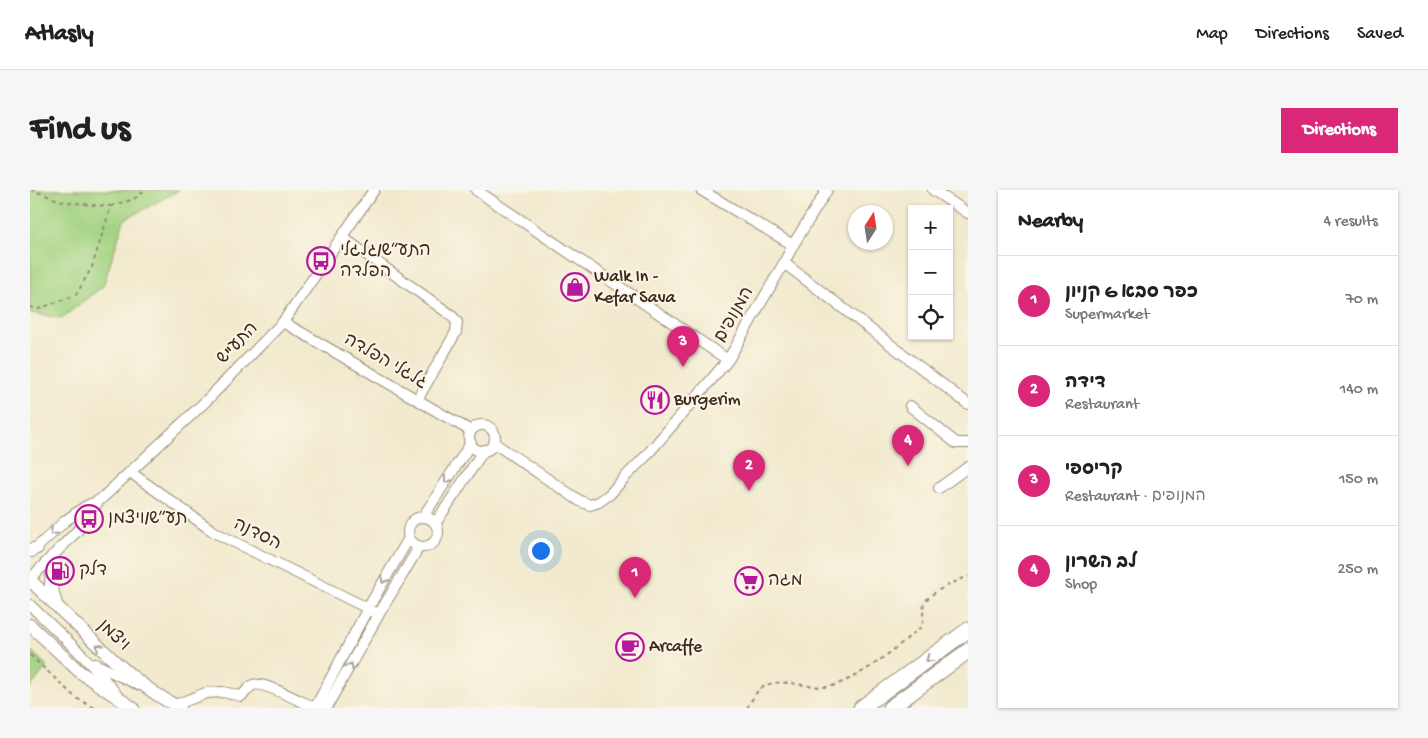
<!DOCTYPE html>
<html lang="en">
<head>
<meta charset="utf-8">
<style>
	body { margin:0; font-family:"Gochi Hand","Playpen Sans Hebrew",sans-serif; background:#f6f6f6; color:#202124 }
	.controls { position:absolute; right:15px; top:15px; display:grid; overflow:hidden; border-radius:0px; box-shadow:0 1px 4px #0004 }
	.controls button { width:45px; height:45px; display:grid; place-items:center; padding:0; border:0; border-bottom:1px solid #e0e0e0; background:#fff; color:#202124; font:25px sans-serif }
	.compass { position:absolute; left:818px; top:15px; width:45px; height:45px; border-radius:50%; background:#fff; box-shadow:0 1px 4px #0004; rotate:12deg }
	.you { position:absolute; left:510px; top:360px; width:18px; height:18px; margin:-12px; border:4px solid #fff; border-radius:50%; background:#1a73e8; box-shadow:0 0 0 8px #1a73e833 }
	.badge { display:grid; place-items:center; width:32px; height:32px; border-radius:50%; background:#db2777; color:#fff; font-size:16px; font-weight:700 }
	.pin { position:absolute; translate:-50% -41px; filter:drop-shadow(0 1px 2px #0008) }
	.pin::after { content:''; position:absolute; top:26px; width:18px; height:15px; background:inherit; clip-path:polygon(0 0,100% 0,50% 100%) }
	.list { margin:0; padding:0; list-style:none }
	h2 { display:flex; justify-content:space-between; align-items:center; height:65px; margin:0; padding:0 20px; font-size:21px }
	h2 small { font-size:16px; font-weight:400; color:#757577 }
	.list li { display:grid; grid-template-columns:32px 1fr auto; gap:15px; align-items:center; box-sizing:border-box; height:90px; padding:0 20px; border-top:1px solid #e0e0e0 }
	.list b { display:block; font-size:19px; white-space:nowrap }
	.list p { margin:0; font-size:16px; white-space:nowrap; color:#757577 }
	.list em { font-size:16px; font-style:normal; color:#757577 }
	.icon { flex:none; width:28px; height:28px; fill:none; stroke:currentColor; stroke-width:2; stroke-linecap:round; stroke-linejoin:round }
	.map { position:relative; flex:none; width:938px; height:518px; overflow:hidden; border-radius:0px }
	header { display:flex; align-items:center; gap:30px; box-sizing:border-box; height:70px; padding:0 25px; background:#fff; border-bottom:1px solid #e0e0e0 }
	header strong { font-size:24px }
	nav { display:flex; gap:28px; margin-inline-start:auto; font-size:18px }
	.intro { display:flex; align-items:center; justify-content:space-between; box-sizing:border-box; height:120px; padding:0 30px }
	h1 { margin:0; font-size:35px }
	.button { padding:12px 22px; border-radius:0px; background:#db2777; color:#fff; font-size:18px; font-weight:700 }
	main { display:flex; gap:30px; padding:0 30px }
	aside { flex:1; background:#fff; border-radius:0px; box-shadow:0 1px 4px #0004 }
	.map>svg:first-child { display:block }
	.green { fill:#a3d382; stroke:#6f7e50 }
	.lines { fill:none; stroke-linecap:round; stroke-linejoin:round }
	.minor-casing { stroke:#968a76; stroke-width:12 }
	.major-casing { stroke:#968a76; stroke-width:14 }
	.highway-casing { stroke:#968a76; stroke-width:17 }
	.path { stroke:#968a76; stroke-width:2; stroke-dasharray:4 4; stroke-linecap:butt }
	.minor { stroke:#fff; stroke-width:10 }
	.major { stroke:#fff; stroke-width:12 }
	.highway { stroke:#fff; stroke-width:15 }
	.oneway { stroke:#a79f9a }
	.labels { text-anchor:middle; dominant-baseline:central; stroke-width:4; stroke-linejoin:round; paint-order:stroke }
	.poi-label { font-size:18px; fill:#3b2a1e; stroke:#fcf5e5; text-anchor:start }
	.street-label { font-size:18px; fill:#3b2a1e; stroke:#fcf5e5 }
</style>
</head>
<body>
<header>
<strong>Atlasly</strong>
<nav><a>Map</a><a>Directions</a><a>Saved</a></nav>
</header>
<div class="intro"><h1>Find us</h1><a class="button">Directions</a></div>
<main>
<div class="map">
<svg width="938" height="518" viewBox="0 0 938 518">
	<rect width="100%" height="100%" fill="#fcf5e5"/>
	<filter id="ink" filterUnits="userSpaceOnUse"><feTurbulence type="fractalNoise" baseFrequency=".02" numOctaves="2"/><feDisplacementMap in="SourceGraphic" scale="10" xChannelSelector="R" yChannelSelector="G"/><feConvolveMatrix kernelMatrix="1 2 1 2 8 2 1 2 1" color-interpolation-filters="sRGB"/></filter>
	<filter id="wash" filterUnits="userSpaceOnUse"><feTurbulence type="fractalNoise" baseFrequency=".0096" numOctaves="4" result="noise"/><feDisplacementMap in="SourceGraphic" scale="20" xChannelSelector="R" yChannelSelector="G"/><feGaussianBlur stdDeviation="1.12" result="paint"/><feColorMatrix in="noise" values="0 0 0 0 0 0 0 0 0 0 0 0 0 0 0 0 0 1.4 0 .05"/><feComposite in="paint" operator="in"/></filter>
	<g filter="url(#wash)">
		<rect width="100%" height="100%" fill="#f1eace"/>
		<!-- green -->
		<path class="green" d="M0 0H149L94 30 73 96 32 128 0 123Z
			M0 460 17 476 0 498Z"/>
	</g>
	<g filter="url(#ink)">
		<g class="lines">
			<defs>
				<path id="minor" d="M446 0 698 170
					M671 0 763 55
					M903 0 938 23
					M312 47 421 125 427 132 426 142 387 210
					M754 73 938 214
					M253 132 441 241
					M880 216 926 253H938
					M439 248a13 13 0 1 1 26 0a13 13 0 1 1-26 0Z
					M464 253 550 311 560 315 569 312 580 304 594 288 616 266 698 170 754 73 763 55 797 0
					M100 282 184 342 349 424
					M909 298 938 277
					M393 327 441 253
					M378 342a15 15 0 1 1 30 0a15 15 0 1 1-30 0Z
					M405 334 454 260
					M2 362 35 331 56 316 70 310 100 282 176 211 253 132 344 0
					M0 389 53 335 69 310
					M0 415C30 444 61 471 86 504
					M65 474 109 495
					M145 515 176 503 193 502 211 506C215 503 219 497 223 495 233 491 274 513 285 518
					M285 518 338 418 379 348
					M296 518 349 424 389 357"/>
				<path id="major" d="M0 360 7 358
					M23 366 21 395 26 414
					M0 390C17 407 35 424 53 441 85 472 110 497 150 518
					M0 435 50 482 103 518"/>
				<path id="highway" d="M831 518 938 440
					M860 518 938 461"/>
			</defs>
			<!-- minor casing -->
			<use href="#minor" class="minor-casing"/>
			<!-- major casing -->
			<use href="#major" class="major-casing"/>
			<!-- highway casing -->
			<use href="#highway" class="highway-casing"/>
			<!-- path -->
			<path class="path" d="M81 16 104 9 115 0
				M0 117 8 119 46 105 62 77 81 16 61 15 31 11 2 0
				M0 465 46 508 65 518
				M717 518C721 512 725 503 730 499 749 483 784 503 805 495 838 483 864 459 891 437 896 427 891 422 894 414 900 401 926 392 938 386"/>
			<!-- minor -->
			<use href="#minor" class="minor"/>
			<!-- major -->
			<use href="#major" class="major"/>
			<!-- highway -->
			<use href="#highway" class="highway"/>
		</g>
		<!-- one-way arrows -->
		<defs><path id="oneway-chevron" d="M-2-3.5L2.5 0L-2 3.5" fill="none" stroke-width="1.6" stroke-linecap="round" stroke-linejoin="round" transform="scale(1.25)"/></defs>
		<g class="oneway">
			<use href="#oneway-chevron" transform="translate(417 290) rotate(123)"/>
			<use href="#oneway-chevron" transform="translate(23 342) rotate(137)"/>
			<use href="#oneway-chevron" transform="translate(354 390) rotate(120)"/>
			<use href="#oneway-chevron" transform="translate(69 457) rotate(-136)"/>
			<use href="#oneway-chevron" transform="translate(899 469) rotate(143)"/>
			<use href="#oneway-chevron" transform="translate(320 476) rotate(-61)"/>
		</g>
	</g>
	<!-- icons -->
	<defs>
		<symbol id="bus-ring" viewBox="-11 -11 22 22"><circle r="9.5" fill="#fcf5e5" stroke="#b5179e" stroke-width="1.5"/><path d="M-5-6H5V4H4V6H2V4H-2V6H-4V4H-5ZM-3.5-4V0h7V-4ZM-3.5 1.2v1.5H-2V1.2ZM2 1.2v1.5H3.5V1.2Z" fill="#b5179e"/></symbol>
		<symbol id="shop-ring" viewBox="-11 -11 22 22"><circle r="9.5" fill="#fcf5e5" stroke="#b5179e" stroke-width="1.5"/><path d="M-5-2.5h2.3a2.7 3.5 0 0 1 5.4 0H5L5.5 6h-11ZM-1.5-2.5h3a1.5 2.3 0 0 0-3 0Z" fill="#b5179e"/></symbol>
		<symbol id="restaurant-ring" viewBox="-11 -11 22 22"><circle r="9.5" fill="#fcf5e5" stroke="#b5179e" stroke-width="1.5"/><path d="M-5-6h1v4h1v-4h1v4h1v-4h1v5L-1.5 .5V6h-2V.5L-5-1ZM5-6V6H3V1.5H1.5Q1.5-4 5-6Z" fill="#b5179e"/></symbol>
		<symbol id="fuel-ring" viewBox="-11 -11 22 22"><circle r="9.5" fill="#fcf5e5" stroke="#b5179e" stroke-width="1.5"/><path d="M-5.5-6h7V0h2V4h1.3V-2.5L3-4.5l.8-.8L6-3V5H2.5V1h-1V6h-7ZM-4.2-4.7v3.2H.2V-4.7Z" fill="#b5179e"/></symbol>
		<symbol id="supermarket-ring" viewBox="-11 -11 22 22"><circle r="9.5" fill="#fcf5e5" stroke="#b5179e" stroke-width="1.5"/><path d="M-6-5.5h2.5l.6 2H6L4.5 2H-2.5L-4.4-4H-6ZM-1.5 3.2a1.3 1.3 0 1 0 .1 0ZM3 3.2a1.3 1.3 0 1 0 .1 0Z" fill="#b5179e"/></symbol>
		<symbol id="cafe-ring" viewBox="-11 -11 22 22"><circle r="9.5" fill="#fcf5e5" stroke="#b5179e" stroke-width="1.5"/><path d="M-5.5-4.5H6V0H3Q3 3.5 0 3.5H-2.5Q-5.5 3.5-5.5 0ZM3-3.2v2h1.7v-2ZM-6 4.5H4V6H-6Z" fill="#b5179e"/></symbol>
	</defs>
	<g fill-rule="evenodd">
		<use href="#bus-ring" x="275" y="55" width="32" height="32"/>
		<use href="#shop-ring" x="529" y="81" width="32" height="32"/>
		<use href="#restaurant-ring" x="609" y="194" width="32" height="32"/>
		<use href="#bus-ring" x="43" y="313" width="32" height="32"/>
		<use href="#fuel-ring" x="14" y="365" width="32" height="32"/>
		<use href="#supermarket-ring" x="703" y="375" width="32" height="32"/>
		<use href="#cafe-ring" x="584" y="441" width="32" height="32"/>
	</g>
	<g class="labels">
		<!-- poi labels -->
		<g class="poi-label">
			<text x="310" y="61">התע״ש/גלגלי<tspan x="310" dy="21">הפלדה</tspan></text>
			<text x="564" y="87">Walk In -<tspan x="564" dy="21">Kefar Sava</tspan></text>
			<text x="644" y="210">Burgerim</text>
			<text x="78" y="329">תע״ש/ויצמן</text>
			<text x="49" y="381">דלק</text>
			<text x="738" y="391">מגה</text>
			<text x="619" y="457">Arcaffe</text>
		</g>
		<!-- street labels -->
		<g class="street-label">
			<text transform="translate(705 125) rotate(-60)">המנופים</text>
			<text transform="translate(208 154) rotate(-46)">התע"ש</text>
			<text transform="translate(355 172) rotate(30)">גלגלי הפלדה</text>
			<text transform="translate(227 345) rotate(26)">הסדנה</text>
			<text transform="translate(83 446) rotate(43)">ויצמן</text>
		</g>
	</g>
</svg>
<div class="controls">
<button>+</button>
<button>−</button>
<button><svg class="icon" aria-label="locate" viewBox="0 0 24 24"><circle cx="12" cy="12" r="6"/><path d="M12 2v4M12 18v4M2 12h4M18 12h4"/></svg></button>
</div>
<svg class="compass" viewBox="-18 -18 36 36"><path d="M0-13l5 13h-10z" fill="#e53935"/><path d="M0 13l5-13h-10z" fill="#757577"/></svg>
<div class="you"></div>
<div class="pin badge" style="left:605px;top:408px">1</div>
<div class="pin badge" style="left:719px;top:301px">2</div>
<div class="pin badge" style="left:653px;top:177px">3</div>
<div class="pin badge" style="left:878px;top:276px">4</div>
</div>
<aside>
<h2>Nearby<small>4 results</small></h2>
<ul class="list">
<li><span class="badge">1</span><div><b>קניון G כפר סבא</b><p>Supermarket</p></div><em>70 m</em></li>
<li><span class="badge">2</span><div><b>דידה</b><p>Restaurant</p></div><em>140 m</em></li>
<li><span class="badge">3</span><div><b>קריספי</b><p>Restaurant · המנופים</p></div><em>150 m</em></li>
<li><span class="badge">4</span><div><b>לב השרון</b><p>Shop</p></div><em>250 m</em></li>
</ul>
</aside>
</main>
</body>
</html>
